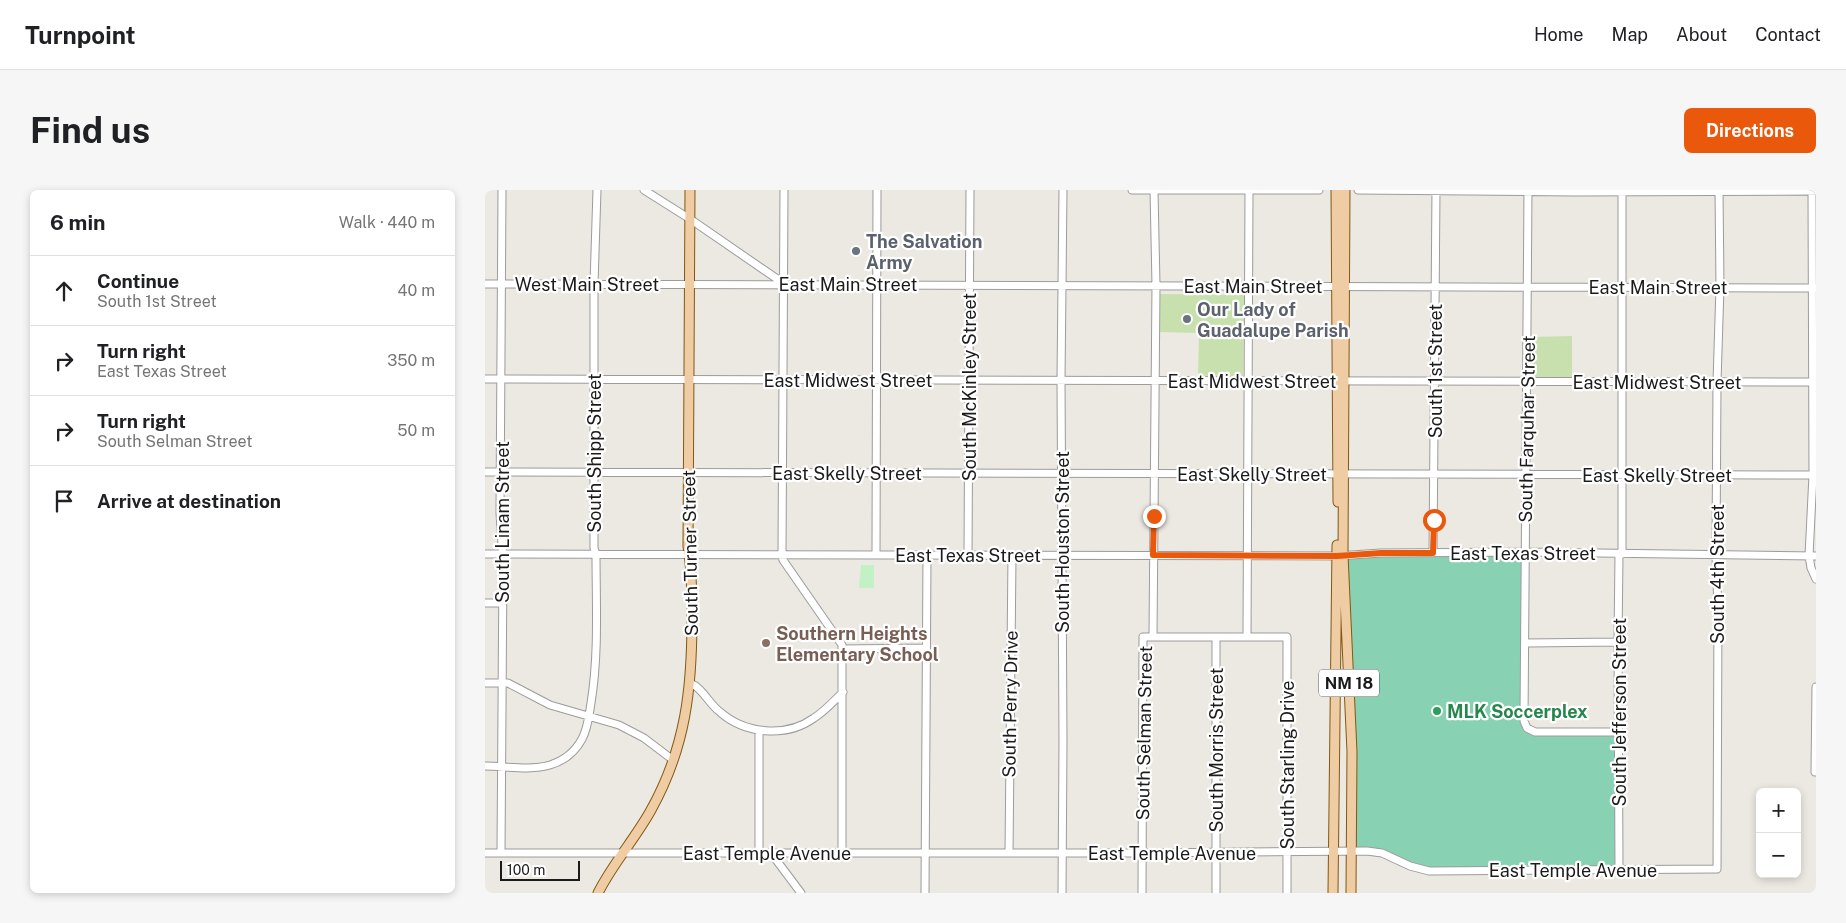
<!DOCTYPE html>
<html lang="en">
<head>
<meta charset="utf-8">
<style>
	body { margin:0; font-family:"Public Sans",sans-serif; background:#f6f6f6; color:#202124 }
	.controls { position:absolute; right:15px; bottom:15px; display:grid; overflow:hidden; border-radius:8px; box-shadow:0 2px 8px #0003 }
	.controls button { width:45px; height:45px; display:grid; place-items:center; padding:0; border:0; border-bottom:1px solid #e0e0e0; background:#fff; color:#202124; font:25px sans-serif }
	.scale { position:absolute; left:15px; bottom:12px; width:80px; box-sizing:border-box; padding-left:5px; border:2px solid #1b1b1b; border-top:0; font-size:14px; line-height:18px; white-space:nowrap; color:#1b1b1b; -webkit-text-stroke:4px #fff; paint-order:stroke }
	.stop { position:absolute; width:15px; height:15px; margin:-11px; border:4px solid #ea580c; border-radius:50%; background:#fff }
	.stop.end { background:#ea580c; border-color:#fff; box-shadow:0 1px 5px #0008 }
	.list { margin:0; padding:0; list-style:none }
	h2 { display:flex; justify-content:space-between; align-items:center; height:65px; margin:0; padding:0 20px; font-size:21px }
	h2 small { font-size:16px; font-weight:400; color:#757577 }
	.list li { display:grid; grid-template-columns:32px 1fr auto; gap:15px; align-items:center; box-sizing:border-box; height:70px; padding:0 20px; border-top:1px solid #e0e0e0 }
	.list b { display:block; font-size:19px; white-space:nowrap }
	.list p { margin:0; font-size:16px; white-space:nowrap; color:#757577 }
	.list em { font-size:16px; font-style:normal; color:#757577 }
	.icon { flex:none; width:28px; height:28px; fill:none; stroke:currentColor; stroke-width:2; stroke-linecap:round; stroke-linejoin:round }
	.map { position:relative; flex:none; width:1331px; height:703px; overflow:hidden; border-radius:8px }
	header { display:flex; align-items:center; gap:30px; box-sizing:border-box; height:70px; padding:0 25px; background:#fff; border-bottom:1px solid #e0e0e0 }
	header strong { font-size:24px }
	nav { display:flex; gap:28px; margin-inline-start:auto; font-size:18px }
	.intro { display:flex; align-items:center; justify-content:space-between; box-sizing:border-box; height:120px; padding:0 30px }
	h1 { margin:0; font-size:35px }
	.button { padding:12px 22px; border-radius:8px; background:#ea580c; color:#fff; font-size:18px; font-weight:700 }
	main { display:flex; gap:30px; padding:0 30px }
	aside { flex:1; background:#fff; border-radius:8px; box-shadow:0 2px 8px #0003 }
	.map>svg:first-child { display:block }
	.grass { fill:#c8e0ae }
	.park { fill:#c3f1c6 }
	.pitch { fill:#89d1b3 }
	.lines { fill:none; stroke-linecap:round; stroke-linejoin:round }
	.minor-casing { stroke:#9c9c9c; stroke-width:9 }
	.major-casing { stroke:#815912; stroke-width:11 }
	.minor { stroke:#fff; stroke-width:7 }
	.major { stroke:#efcca3; stroke-width:9 }
	.route { stroke:#ea580c; stroke-width:6 }
	.worship-dot { fill:#6b7280; stroke:#fff; stroke-width:2 }
	.education-dot { fill:#8d6e63; stroke:#fff; stroke-width:2 }
	.leisure-dot { fill:#2e9e5b; stroke:#fff; stroke-width:2 }
	.labels { text-anchor:middle; dominant-baseline:central; stroke-width:4.5; stroke-linejoin:round; paint-order:stroke }
	.shield { fill:#fff; stroke:#5f5f5f; stroke-width:1 }
	.shield-label { font-size:16px; font-weight:bold; fill:#1b1b1b }
	.worship-label { font-size:18px; font-weight:bold; fill:#5b616d; stroke:#fff; text-anchor:start }
	.street-label { font-size:18px; fill:#1b1b1b; stroke:#fff }
	.education-label { font-size:18px; font-weight:bold; fill:#785e54; stroke:#fff; text-anchor:start }
	.leisure-label { font-size:18px; font-weight:bold; fill:#27864d; stroke:#fff; text-anchor:start }
</style>
</head>
<body>
<header>
<strong>Turnpoint</strong>
<nav><a>Home</a><a>Map</a><a>About</a><a>Contact</a></nav>
</header>
<div class="intro"><h1>Find us</h1><a class="button">Directions</a></div>
<main>
<aside>
<h2>6 min<small>Walk · 440 m</small></h2>
<ul class="list">
<li><svg class="icon" aria-label="ahead" viewBox="0 0 24 24"><path d="M12 20V5M6 11l6-6 6 6"/></svg><div><b>Continue</b><p>South 1st Street</p></div><em>40 m</em></li>
<li><svg class="icon" aria-label="right" viewBox="0 0 24 24"><path d="M7 20v-9h11M14 6l5 5-5 5"/></svg><div><b>Turn right</b><p>East Texas Street</p></div><em>350 m</em></li>
<li><svg class="icon" aria-label="right" viewBox="0 0 24 24"><path d="M7 20v-9h11M14 6l5 5-5 5"/></svg><div><b>Turn right</b><p>South Selman Street</p></div><em>50 m</em></li>
<li><svg class="icon" aria-label="arrive" viewBox="0 0 24 24"><path d="M6 21V4h12l-3 4 3 4H6"/></svg><div><b>Arrive at destination</b></div></li>
</ul>
</aside>
<div class="map">
<svg width="1331" height="703" viewBox="0 0 1331 703">
	<rect width="100%" height="100%" fill="#ece8e2"/>
	<!-- grass -->
	<path class="grass" d="M675 104 759 105 758 187 713 186 714 143 674 142Z
		M1087 146V188H1047V147Z"/>
	<!-- park -->
	<path class="park" d="M376 375H389V398H374Z"/>
	<!-- pitch -->
	<path class="pitch" d="M1040 362 1039 531 1045 540 1131 542V680L944 681 904 666 866 661 858 365Z"/>
	<g class="lines">
		<defs>
			<path id="minor" d="M159 0 205 29 298 93
				M299 0 297 365 298 370 357 455V663
				M647 0H834
				M873 0 1090 2 1331 1
				M1043 0 1039 531 1042 538 1050 542H1134
				M1137 0V364
				M1327 0 1328 285 1324 366 1326 378 1331 389
				M0 94 1331 98
				M0 189 1331 192
				M0 282 1331 285
				M948 363 951 0
				M0 364 852 366 896 363 1040 362 1331 366
				M1134 364 1133 452 1134 680
				M391 365 392 0
				M483 365 485 0
				M0 413H17
				M668 447 671 95 669 0
				M731 447V703
				M762 447 764 0
				M1040 453 1133 452
				M358 459 441 458
				M0 493H23L65 515 134 535 159 548 188 570
				M205 493C218 498 223 513 235 522 260 544 301 548 329 528 340 521 349 511 358 502
				M274 541V663
				M0 576C20 576 45 581 65 575 78 571 90 562 97 549 103 538 104 525 106 513 114 464 111 413 111 364L109 358V94L112 0
				M1330 582 1331 497
				M0 663H658L882 661 897 663 925 676 944 681 1232 679 1233 418 1231 366 1232 192 1235 97 1234 0
				M16 663 18 371 15 323 17 0
				M286 663 316 703
				M524 663 527 365
				M440 703 442 365
				M577 703 578 551 576 190 578 0
				M657 703 658 447H802V703"/>
			<path id="major" d="M851 0 853 312
				M860 0 858 365 867 562 866 703
				M113 703C128 673 150 649 166 620 201 557 207 498 207 428 207 404 207 380 203 356L205 0
				M848 703 852 355"/>
		</defs>
		<!-- minor casing -->
		<use href="#minor" class="minor-casing"/>
		<!-- major casing -->
		<use href="#major" class="major-casing"/>
		<!-- minor -->
		<use href="#minor" class="minor"/>
		<!-- major -->
		<use href="#major" class="major"/>
	</g>
	<g class="lines">
		<!-- route -->
		<path class="route" d="M669 326 668 365 852 366 896 363H948L949 330"/>
	</g>
	<!-- markers -->
	<g class="worship-dot">
		<circle cx="371" cy="61" r="5"/>
		<circle cx="702" cy="129" r="5"/>
	</g>
	<circle class="education-dot" cx="281" cy="453" r="5"/>
	<circle class="leisure-dot" cx="952" cy="521" r="5"/>
	<g class="labels">
		<!-- shield labels -->
		<rect class="shield" x="834" y="479.5" width="60" height="27" rx="4"/>
		<g class="shield-label">
			<text x="864" y="493">NM 18</text>
		</g>
		<!-- worship labels -->
		<g class="worship-label">
			<text x="381" y="51">The Salvation<tspan x="381" dy="21">Army</tspan></text>
			<text x="712" y="119">Our Lady of<tspan x="712" dy="21">Guadalupe Parish</tspan></text>
		</g>
		<!-- street labels -->
		<g class="street-label">
			<text x="102" y="94">West Main Street</text>
			<text x="363" y="94">East Main Street</text>
			<text x="768" y="96">East Main Street</text>
			<text x="1173" y="97">East Main Street</text>
			<text transform="translate(950 181) rotate(-90)">South 1st Street</text>
			<text x="363" y="190">East Midwest Street</text>
			<text x="767" y="191">East Midwest Street</text>
			<text x="1172" y="192">East Midwest Street</text>
			<text transform="translate(484 197) rotate(-90)">South McKinley Street</text>
			<text transform="translate(1042 239) rotate(-89)">South Farquhar Street</text>
			<text transform="translate(109 263) rotate(-90)">South Shipp Street</text>
			<text x="362" y="283">East Skelly Street</text>
			<text x="767" y="284">East Skelly Street</text>
			<text x="1172" y="285">East Skelly Street</text>
			<text transform="translate(17 332) rotate(-90)">South Linam Street</text>
			<text transform="translate(577 352) rotate(-90)">South Houston Street</text>
			<text transform="translate(205 363) rotate(-91)">South Turner Street</text>
			<text x="1038" y="363">East Texas Street</text>
			<text x="483" y="365">East Texas Street</text>
			<text transform="translate(1232 384) rotate(-90)">South 4th Street</text>
			<text transform="translate(525 514) rotate(-89)">South Perry Drive</text>
			<text transform="translate(1134 522) rotate(-90)">South Jefferson Street</text>
			<text transform="translate(659 543) rotate(-89)">South Selman Street</text>
			<text transform="translate(731 560) rotate(-90)">South Morris Street</text>
			<text transform="translate(802 575) rotate(-90)">South Starling Drive</text>
			<text x="282" y="663">East Temple Avenue</text>
			<text x="687" y="663">East Temple Avenue</text>
			<text x="1088" y="680">East Temple Avenue</text>
		</g>
		<!-- education labels -->
		<g class="education-label">
			<text x="291" y="443">Southern Heights<tspan x="291" dy="21">Elementary School</tspan></text>
		</g>
		<!-- leisure labels -->
		<g class="leisure-label">
			<text x="962" y="521">MLK Soccerplex</text>
		</g>
	</g>
</svg>
<div class="controls">
<button>+</button>
<button>−</button>
</div>
<div class="scale">100 m</div>
<div class="stop" style="left:949px;top:330px"></div>
<div class="stop end" style="left:669px;top:326px"></div>
</div>
</main>
</body>
</html>
